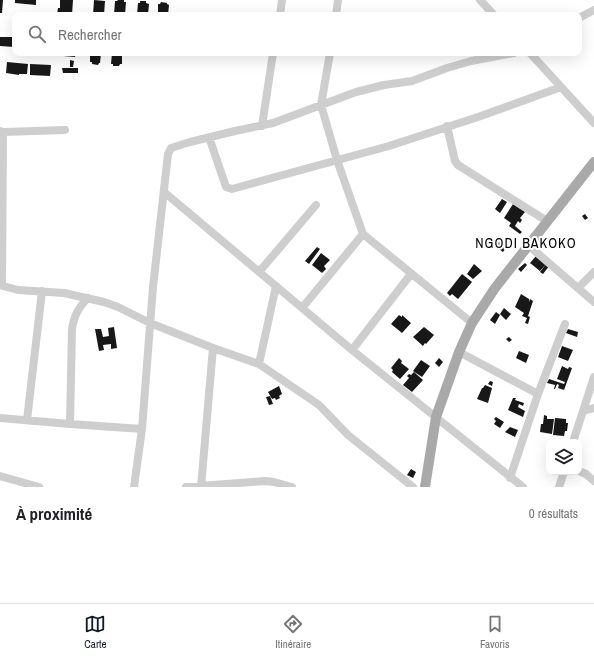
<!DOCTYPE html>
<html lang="fr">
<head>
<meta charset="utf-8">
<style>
	body { margin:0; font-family:"Archivo Narrow",sans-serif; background:#f2f2f2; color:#202124 }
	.controls { position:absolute; right:12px; bottom:12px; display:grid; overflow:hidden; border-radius:8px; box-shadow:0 4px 16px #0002 }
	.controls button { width:36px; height:36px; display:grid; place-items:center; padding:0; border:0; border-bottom:1px solid #e0e0e0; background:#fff; color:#202124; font:20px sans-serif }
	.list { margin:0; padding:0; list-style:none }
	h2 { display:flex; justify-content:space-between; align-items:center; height:52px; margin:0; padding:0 16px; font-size:17px }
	h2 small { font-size:13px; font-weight:400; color:#757577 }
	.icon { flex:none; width:22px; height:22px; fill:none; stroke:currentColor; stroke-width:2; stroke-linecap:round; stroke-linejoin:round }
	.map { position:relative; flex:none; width:594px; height:487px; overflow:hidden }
	.search { position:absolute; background:#fff; box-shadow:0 4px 16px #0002; left:12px; right:12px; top:12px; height:44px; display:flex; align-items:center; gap:10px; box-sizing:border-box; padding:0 14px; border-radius:8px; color:#757577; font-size:15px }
	.sheet { height:116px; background:#fff }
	nav { display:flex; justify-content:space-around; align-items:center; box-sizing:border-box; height:56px; border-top:1px solid #e0e0e0; background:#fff; font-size:11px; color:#757577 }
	nav a { display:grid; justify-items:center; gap:2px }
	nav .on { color:#111827 }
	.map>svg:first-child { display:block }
	.building { fill:#181818 }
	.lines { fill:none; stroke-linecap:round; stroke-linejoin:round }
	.minor { stroke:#cecece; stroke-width:8 }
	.major { stroke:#a9a9a9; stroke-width:10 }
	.labels { text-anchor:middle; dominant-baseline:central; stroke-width:4; stroke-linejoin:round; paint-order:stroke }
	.quarter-label { font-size:14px; letter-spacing:1px; fill:#000; stroke:#fff }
</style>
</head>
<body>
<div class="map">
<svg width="594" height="487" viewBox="0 0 594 487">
	<rect width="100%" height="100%" fill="#fff"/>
	<!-- building -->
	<path class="building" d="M0 0H3L2 13H0Z
		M15 0H36V5L15 3Z
		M60 0H73L72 15H60V14H57L58 8H60Z
		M94 0 105 1 104 15H93Z
		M118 0H124V2H126L125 15H114L115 1H117Z
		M140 1H146V3L149 4 148 15H137L138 3H140Z
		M161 2 167 3V4L169 5 168 15H158V4H160Z
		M0 37H14V47L0 46Z
		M64 53H76L75 57 63 56Z
		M90 53H101L100 63H99L98 65 92 64V62H90Z
		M112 53H122V64H120L119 66H113V64H111Z
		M70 60 74 61 73 67H70Z
		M7 62 28 64 27 74H19V75L6 73Z
		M30 64 51 65 50 76 30 75Z
		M62 68H78V73H63Z
		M502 199 507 202 500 213 495 209Z
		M513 204 525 212 520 218 522 220 520 223 518 221 515 226 522 232 520 234 509 226 511 223 504 218Z
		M585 214 588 218 585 220 582 216Z
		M501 240 508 245 503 252 496 247 498 245 496 243 497 241 499 243Z
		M317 247 320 249 309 264 305 261Z
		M321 253 330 260 324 266 326 269 322 273 312 265Z
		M536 256 546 264 540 271 530 263Z
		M525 263 527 265 521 272 518 269Z
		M474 264 482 271 473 279 467 274Z
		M546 264 550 265 543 274 540 272Z
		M462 274 472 282 458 299 452 294 450 296 447 293Z
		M521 294 529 299V302L530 299 533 301 528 316 530 317 528 324 525 323 527 318 522 316 524 313 515 307Z
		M504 308 511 314 506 320 500 314Z
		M496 312 500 315 495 324 490 320Z
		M399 315 402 317V315L411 323 402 333 391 324Z
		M114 327 117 348 111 349V344L103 345 104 350 99 351 95 329H101L103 337 109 336 108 328Z
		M424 327 434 335 426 344 425 343 423 346 413 337Z
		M568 329 578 332 577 337 566 333Z
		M509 337 512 340 509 342 506 339Z
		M562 346 573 350 568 361 558 357Z
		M519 351 529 355 526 363 516 358Z
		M399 358 402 361 401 363 409 369 400 379 392 372 393 370 391 368Z
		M439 358 443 362 439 367 435 363Z
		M421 360 430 366 422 377 413 371Z
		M562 366 568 369 569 367 572 368 564 390 558 388 559 385 557 384 555 389H554L555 385 547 383 549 379 564 384 565 382 557 379Z
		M414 372 423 380 412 392 403 385 409 378 407 376 409 374 411 375Z
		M490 381 493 382 492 386 488 384Z
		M485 385 492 388 488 403 477 399 482 388H483Z
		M279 386 282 394 279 396 280 398 276 400 275 398 272 399 268 392Z
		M270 396 273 404 269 405 266 397Z
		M513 398H516L515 400 524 403 523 406 519 404 518 407 525 411 523 417 508 410Z
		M544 415 547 416V419H554L552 434 540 432 541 424H543Z
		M496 417 504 422 500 428 494 424 496 421 494 419Z
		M555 418 566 419V423H568L567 431H565L564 436 553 435Z
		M510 427 518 430 515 437 505 432Z
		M411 469 416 472 413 478 407 475Z"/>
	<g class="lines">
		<!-- minor -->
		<path class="minor" d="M480 0 494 15
			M280 15 282 0
			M336 15 338 0
			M579 18 594 10
			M530 53 594 123
			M262 126 273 53
			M447 126 455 161 458 165 547 221
			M0 131 3 132 65 130
			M209 137 226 187 232 189 389 146 478 117 561 87
			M164 192 352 350 523 487
			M363 234 472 323
			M528 245 594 302
			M259 272 316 205
			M2 284 3 132
			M0 285 18 290 64 293 104 302 118 307 150 323 213 348 259 364 319 405 348 435 413 487
			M578 288 594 272
			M302 308 363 234 337 160 321 105 330 53
			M352 350 411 274
			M459 352 538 394
			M259 364 276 286
			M583 411 594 408
			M0 418 70 424 142 429
			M27 420 42 291
			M70 424 72 329C74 315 79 307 88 298
			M573 442 594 377
			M579 471 586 474 594 481
			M0 476 39 487
			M510 478 538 394 565 324
			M134 487 142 429 153 287 168 154 171 148 190 142 235 131 273 123 356 92 384 85 412 81 447 68 471 61 514 53
			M186 487 265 481 274 482 292 487
			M201 487 213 348
			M559 487 564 472"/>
		<!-- major -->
		<path class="major" d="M425 487 436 417 459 352 472 323 495 288 594 162"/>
	</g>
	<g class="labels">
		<!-- quarter labels -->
		<g class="quarter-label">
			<text x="526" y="243">NGODI BAKOKO</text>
		</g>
	</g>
</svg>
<div class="controls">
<button><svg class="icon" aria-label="layers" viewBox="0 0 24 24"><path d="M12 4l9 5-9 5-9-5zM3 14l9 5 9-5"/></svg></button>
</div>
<div class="search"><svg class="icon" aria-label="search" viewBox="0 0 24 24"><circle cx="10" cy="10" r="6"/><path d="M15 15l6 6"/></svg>Rechercher</div>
</div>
<section class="sheet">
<h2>À proximité<small>0 résultats</small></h2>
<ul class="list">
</ul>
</section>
<nav>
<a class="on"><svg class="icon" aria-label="map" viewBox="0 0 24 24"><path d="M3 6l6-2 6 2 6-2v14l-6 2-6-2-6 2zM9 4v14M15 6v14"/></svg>Carte</a>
<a><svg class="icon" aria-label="directions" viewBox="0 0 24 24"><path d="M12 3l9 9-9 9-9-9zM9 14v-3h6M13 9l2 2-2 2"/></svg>Itinéraire</a>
<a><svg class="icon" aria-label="saved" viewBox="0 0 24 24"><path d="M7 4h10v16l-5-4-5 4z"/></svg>Favoris</a>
</nav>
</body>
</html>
